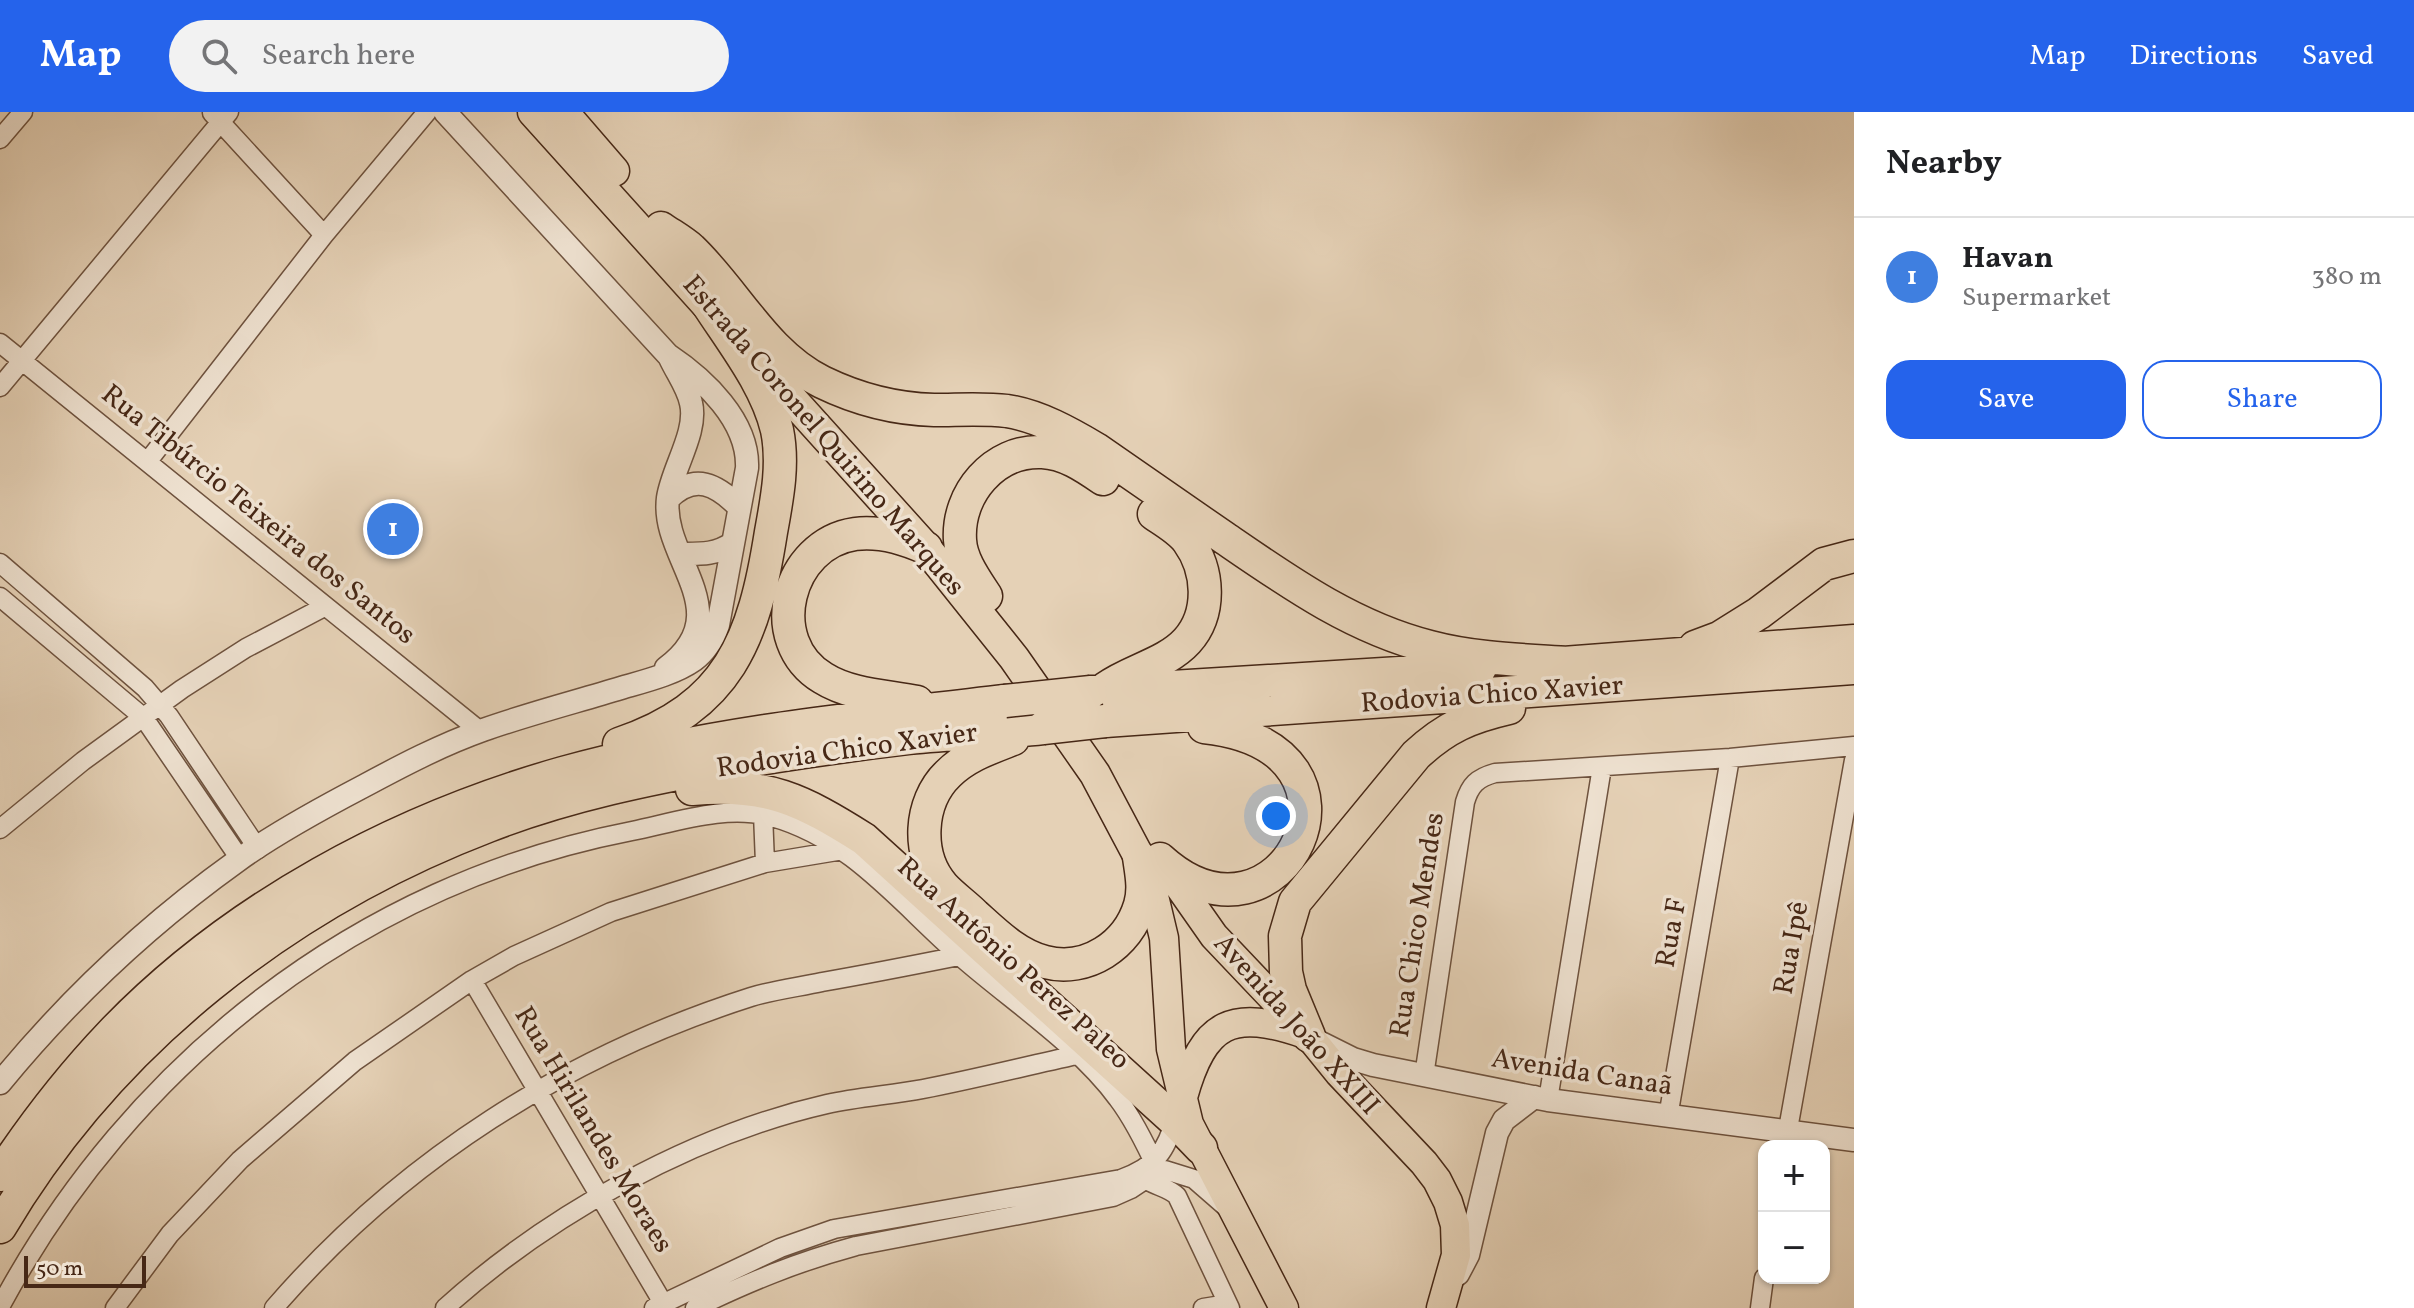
<!DOCTYPE html>
<html lang="en">
<head>
<meta charset="utf-8">
<style>
	body { margin:0; font-family:Vollkorn,serif; background:#f2f2f2; color:#202124 }
	.controls { position:absolute; right:24px; bottom:24px; display:grid; overflow:hidden; border-radius:16px; box-shadow:0 2px 6px #0004 }
	.controls button { width:72px; height:72px; display:grid; place-items:center; padding:0; border:0; border-bottom:2px solid #e0e0e0; background:#fff; color:#202124; font:40px sans-serif }
	.scale { position:absolute; left:24px; bottom:20px; width:122px; box-sizing:border-box; padding-left:8px; border:4px solid #472816; border-top:0; font-size:22px; line-height:28px; white-space:nowrap; color:#472816; -webkit-text-stroke:6px #eee1d0; paint-order:stroke }
	.you { position:absolute; left:1276px; top:704px; width:28px; height:28px; margin:-20px; border:6px solid #fff; border-radius:50%; background:#1a73e8; box-shadow:0 0 0 12px #1a73e833 }
	.badge { display:grid; place-items:center; width:52px; height:52px; border-radius:50%; background:#2563eb; color:#fff; font-size:26px; font-weight:700 }
	.pin { position:absolute; translate:-50% -50%; border:4px solid #fff; box-shadow:0 2px 8px #0006 }
	.list { margin:0; padding:0; list-style:none }
	h2 { display:flex; justify-content:space-between; align-items:center; height:104px; margin:0; padding:0 32px; font-size:34px }
	h2 small { font-size:26px; font-weight:400; color:#757577 }
	.list li { display:grid; grid-template-columns:52px 1fr auto; gap:24px; align-items:center; box-sizing:border-box; height:120px; padding:0 32px; border-top:2px solid #e0e0e0 }
	.list b { display:block; font-size:30px; white-space:nowrap }
	.list p { margin:0; font-size:26px; white-space:nowrap; color:#757577 }
	.list em { font-size:26px; font-style:normal; color:#757577 }
	.actions { display:flex; gap:16px; padding:24px 32px }
	.actions a { flex:1; padding:18px 0; border:2px solid #2563eb; border-radius:24px; text-align:center; font-size:28px; color:#2563eb }
	.actions .main { background:#2563eb; color:#fff }
	.icon { flex:none; width:44px; height:44px; fill:none; stroke:currentColor; stroke-width:2; stroke-linecap:round; stroke-linejoin:round }
	.map { position:relative; flex:none; width:1854px; height:1196px; overflow:hidden }
	header { display:flex; align-items:center; gap:48px; box-sizing:border-box; height:112px; padding:0 40px; background:#2563eb; color:#fff }
	header strong { font-size:38px }
	nav { display:flex; gap:44px; margin-inline-start:auto; font-size:28px }
	.search { width:560px; height:72px; background:#f2f2f2; display:flex; align-items:center; gap:20px; box-sizing:border-box; padding:0 28px; border-radius:44px; color:#757577; font-size:30px }
	main { display:flex }
	aside { flex:1; background:#fff }
	.map>svg:first-child { display:block }
	.lines { fill:none; stroke-linecap:round; stroke-linejoin:round }
	.minor-casing { stroke:#6e523e; stroke-width:21 }
	.tertiary-casing { stroke:#6e523e; stroke-width:25 }
	.primary-casing { stroke:#472816; stroke-width:31 }
	.trunk-casing { stroke:#472816; stroke-width:33 }
	.motorway-casing { stroke:#472816; stroke-width:35 }
	.minor { stroke:#eee1d0; stroke-width:18 }
	.tertiary { stroke:#eee1d0; stroke-width:22 }
	.primary { stroke:#e5d1b6; stroke-width:28 }
	.trunk { stroke:#e5d1b6; stroke-width:30 }
	.motorway { stroke:#e5d1b6; stroke-width:32 }
	.motorway-bridge-casing { stroke:#472816; stroke-width:35; stroke-linecap:butt }
	.motorway-bridge { stroke:#e5d1b6; stroke-width:32 }
	.labels { text-anchor:middle; dominant-baseline:central; stroke-width:7; stroke-linejoin:round; paint-order:stroke }
	.street-label { font-size:28px; fill:#472816; stroke:#eee1d0 }
</style>
</head>
<body>
<header>
<strong>Map</strong>
<div class="search"><svg class="icon" aria-label="search" viewBox="0 0 24 24"><circle cx="10" cy="10" r="6"/><path d="M15 15l6 6"/></svg>Search here</div>
<nav><a>Map</a><a>Directions</a><a>Saved</a></nav>
</header>
<main>
<div class="map">
<svg width="1854" height="1196" viewBox="0 0 1854 1196">
	<rect width="100%" height="100%" fill="#e5d1b6"/>
	<filter id="stains"><feTurbulence type="fractalNoise" baseFrequency=".0025" numOctaves="4"/><feColorMatrix values="0 0 0 0 .2 0 0 0 0 .09 0 0 0 0 .02 0 0 0 .5 -.17"/></filter>
	<radialGradient id="worn" r=".72"><stop offset=".6" stop-color="#630" stop-opacity="0"/><stop offset="1" stop-color="#630" stop-opacity=".3"/></radialGradient>
	<g class="lines">
		<defs>
			<path id="minor" d="M212 1 324 123
				M0 27 23 0
				M0 231 480 619
				M0 275 229 0
				M148 349 324 123 427 0
				M0 451 145 576 169 604 258 737
				M0 485 144 606 240 747
				M763 702 765 751
				M0 717 83 649 182 577 246 536 324 495
				M472 868 666 1196
				M1424 964 1465 690C1470 673 1477 666 1495 661L1730 646 1854 634
				M1548 988 1602 655
				M1668 1005 1730 646
				M1785 1034 1854 648
				M1140 1061C1148 1074 1166 1073 1177 1084L1230 1196
				M0 1195C131 951 358 772 632 719 676 710 728 692 772 705 855 728 905 798 968 851 1016 892 1081 936 1118 987 1134 1008 1147 1035 1158 1059
				M115 1196 170 1122 240 1048 355 949 472 868 514 844 611 800 765 751 843 738
				M274 1196C401 1049 566 944 751 885 774 878 799 875 822 870 868 862 914 853 959 844
				M445 1196C548 1103 691 1023 827 992 858 985 891 983 923 977 975 967 1026 954 1077 943
				M654 1196 780 1136 834 1117 1121 1067C1156 1054 1166 1040 1176 1005
				M695 1196C749 1170 797 1150 856 1134L1113 1085 1131 1077 1158 1059 1165 1058 1194 1067 1225 1094
				M1203 1196 1228 1192
				M1760 1196 1764 1166"/>
			<path id="tertiary" d="M668 387C695 360 717 373 739 395
				M680 442C700 442 716 443 733 431
				M666 556C741 500 660 447 668 386 672 357 698 320 691 291 688 276 677 261 670 246
				M1317 929 1353 947 1373 953 1548 988 1854 1028
				M0 971C69 887 149 812 237 749 274 722 322 696 362 675 401 654 441 633 483 618 528 602 575 590 621 576 645 569 674 562 694 548 706 539 713 527 718 513L747 356C749 309 704 267 668 243L445 0
				M1458 1162 1468 1143 1497 1021 1504 1008 1534 985"/>
			<path id="primary" d="M1160 747 1214 824 1309 924 1339 961 1424 1051 1437 1068 1448 1090 1455 1113 1456 1143 1441 1196
				M1144 756 1154 784 1164 826 1171 937 1189 1012 1284 1196
				M1183 985C1204 909 1232 897 1305 922"/>
			<path id="trunk" d="M533 0 926 436 1014 546 1095 662 1139 745
				M563 0 614 59"/>
			<path id="motorway" d="M661 116C671 123 682 129 691 137 736 180 765 242 822 270 857 287 895 297 934 298 958 298 983 296 1007 299 1039 304 1069 321 1096 337 1140 367 1183 397 1226 427 1290 471 1354 516 1430 535 1475 547 1523 548 1569 551
				M986 484C975 467 961 448 960 428 957 382 994 338 1042 340 1065 341 1084 354 1103 367
				M1695 535 1719 526 1759 501 1824 452 1854 444
				M1550 552 1854 529
				M1106 576C1131 558 1166 552 1187 529 1212 501 1209 458 1188 429 1180 418 1166 410 1154 402
				M1091 580 1480 556
				M917 590C886 584 850 583 823 566 762 529 787 432 855 422 879 419 904 426 926 436
				M1105 609 1854 556
				M1013 627C990 636 966 644 948 662 919 690 916 743 943 774 952 784 965 793 975 803 996 822 1017 843 1045 850 1087 861 1128 833 1140 793 1145 777 1141 760 1139 745
				M619 632C729 595 754 528 771 420 777 387 784 352 777 318 766 272 732 230 707 191
				M692 677C767 670 802 688 864 727L1174 1008 1201 1036
				M1160 747C1281 857 1393 635 1204 615
				M1309 924 1290 878 1286 860 1285 824 1295 790 1416 643C1446 615 1470 605 1509 596
				M0 1063C33 1013 71 964 112 921 233 795 397 708 563 661 707 621 857 606 1005 589
				M0 1115C110 929 287 791 488 714 567 683 652 666 735 651 793 641 851 633 909 626 954 621 999 621 1043 616"/>
		</defs>
		<!-- minor casing -->
		<use href="#minor" class="minor-casing"/>
		<!-- tertiary casing -->
		<use href="#tertiary" class="tertiary-casing"/>
		<!-- primary casing -->
		<use href="#primary" class="primary-casing"/>
		<!-- trunk casing -->
		<use href="#trunk" class="trunk-casing"/>
		<!-- motorway casing -->
		<use href="#motorway" class="motorway-casing"/>
		<!-- minor -->
		<use href="#minor" class="minor"/>
		<!-- tertiary -->
		<use href="#tertiary" class="tertiary"/>
		<!-- primary -->
		<use href="#primary" class="primary"/>
		<!-- trunk -->
		<use href="#trunk" class="trunk"/>
		<!-- motorway -->
		<use href="#motorway" class="motorway"/>
		<defs>
			<path id="motorway-bridge" d="M1005 589 1091 580
				M1043 616 1105 609"/>
		</defs>
		<!-- motorway-bridge casing -->
		<use href="#motorway-bridge" class="motorway-bridge-casing"/>
		<!-- motorway-bridge -->
		<use href="#motorway-bridge" class="motorway-bridge"/>
	</g>
	<g class="labels">
		<!-- street labels -->
		<g class="street-label">
			<text transform="translate(823 324) rotate(49)">Estrada Coronel Quirino Marques</text>
			<text transform="translate(258 403) rotate(39)">Rua Tibúrcio Teixeira dos Santos</text>
			<text transform="translate(1492 583) rotate(-4)">Rodovia Chico Xavier</text>
			<text transform="translate(847 639) rotate(-8)">Rodovia Chico Xavier</text>
			<text transform="translate(1418 813) rotate(-81)">Rua Chico Mendes</text>
			<text transform="translate(1672 821) rotate(-80)">Rua F</text>
			<text transform="translate(1792 836) rotate(-80)">Rua Ipê</text>
			<text transform="translate(1013 852) rotate(42)">Rua Antônio Perez Paleo</text>
			<text transform="translate(1296 913) rotate(48)">Avenida João XXIII</text>
			<text transform="translate(1582 961) rotate(9)">Avenida Canaã</text>
			<text transform="translate(593 1018) rotate(59)">Rua Hirilandes Moraes</text>
		</g>
	</g>
	<rect width="100%" height="100%" filter="url(#stains)"/>
	<rect width="100%" height="100%" fill="url(#worn)"/>
</svg>
<div class="controls">
<button>+</button>
<button>−</button>
</div>
<div class="scale">50 m</div>
<div class="you"></div>
<div class="pin badge" style="left:393px;top:417px;background:#3f7fe0">1</div>
</div>
<aside>
<h2>Nearby<small></small></h2>
<ul class="list">
<li><span class="badge" style="background:#3f7fe0">1</span><div><b>Havan</b><p>Supermarket</p></div><em>380 m</em></li>
</ul>
<div class="actions"><a class="main">Save</a><a>Share</a></div>
</aside>
</main>
</body>
</html>
